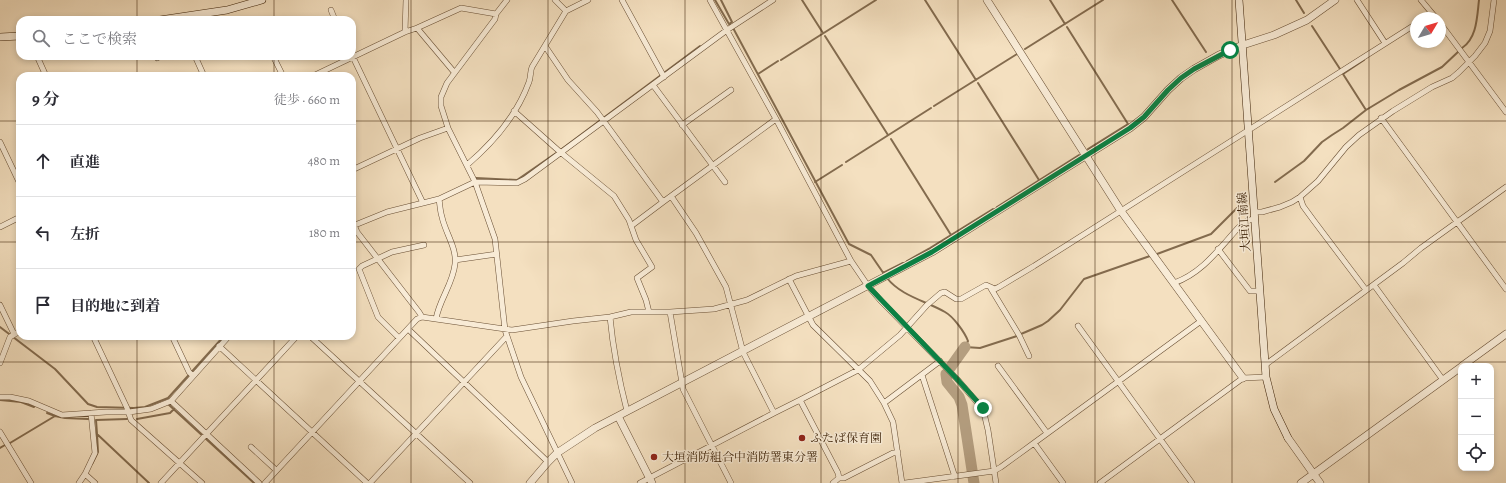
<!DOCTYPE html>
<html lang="ja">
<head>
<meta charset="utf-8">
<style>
	body { margin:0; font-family:Alegreya,"Noto Serif JP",serif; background:#f7f7f7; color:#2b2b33 }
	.controls { position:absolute; right:12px; bottom:12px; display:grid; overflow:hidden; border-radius:8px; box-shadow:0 2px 6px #0003 }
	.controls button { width:36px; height:36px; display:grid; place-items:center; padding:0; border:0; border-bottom:1px solid #e1e1e2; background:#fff; color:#2b2b33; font:20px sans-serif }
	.compass { position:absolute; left:1410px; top:12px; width:36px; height:36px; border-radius:50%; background:#fff; box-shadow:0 2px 6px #0003; rotate:52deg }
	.stop { position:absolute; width:12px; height:12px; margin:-9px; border:3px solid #0b8043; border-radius:50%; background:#fff }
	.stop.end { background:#0b8043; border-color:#fff; box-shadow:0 1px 4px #0008 }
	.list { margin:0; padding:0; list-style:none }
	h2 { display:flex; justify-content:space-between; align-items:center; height:52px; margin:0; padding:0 16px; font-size:17px }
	h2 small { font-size:13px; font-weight:400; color:#7c7c81 }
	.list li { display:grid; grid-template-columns:26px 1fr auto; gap:12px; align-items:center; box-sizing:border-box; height:72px; padding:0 16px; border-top:1px solid #e1e1e2 }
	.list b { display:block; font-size:15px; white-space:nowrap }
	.list em { font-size:13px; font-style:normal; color:#7c7c81 }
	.icon { flex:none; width:22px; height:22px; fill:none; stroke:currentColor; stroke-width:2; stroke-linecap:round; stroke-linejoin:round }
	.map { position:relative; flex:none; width:1506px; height:483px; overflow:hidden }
	.search { position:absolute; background:#fff; box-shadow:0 2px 6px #0003; left:16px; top:16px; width:340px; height:44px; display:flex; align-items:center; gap:10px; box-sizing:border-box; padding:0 14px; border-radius:12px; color:#7c7c81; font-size:15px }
	.panel { position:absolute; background:#fff; box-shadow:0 2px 6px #0003; left:16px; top:72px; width:340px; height:268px; border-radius:12px }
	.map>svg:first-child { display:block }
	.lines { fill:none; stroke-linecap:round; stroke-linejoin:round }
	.stream { stroke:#836b4e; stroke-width:2 }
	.river { stroke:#b49e80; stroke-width:11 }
	.minor-casing { stroke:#684e33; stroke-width:6 }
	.tertiary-casing { stroke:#684e33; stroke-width:8 }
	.secondary-casing { stroke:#391e04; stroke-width:8 }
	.minor { stroke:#f8ebd6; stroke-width:5 }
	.tertiary { stroke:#f8ebd6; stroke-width:7 }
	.secondary { stroke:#f8ebd6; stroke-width:7 }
	.route { stroke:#0b8043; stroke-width:5 }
	.grid { fill:none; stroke:#391e04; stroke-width:1; stroke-opacity:0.55 }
	.poi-dot { fill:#8f2418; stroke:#f8ebd6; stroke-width:1.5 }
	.labels { text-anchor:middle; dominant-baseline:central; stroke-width:3; stroke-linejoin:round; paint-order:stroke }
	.street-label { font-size:12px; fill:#391e04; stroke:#f8ebd6 }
	.poi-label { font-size:12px; fill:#391e04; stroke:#f8ebd6; text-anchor:start }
</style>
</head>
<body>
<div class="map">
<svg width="1506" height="483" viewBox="0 0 1506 483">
	<rect width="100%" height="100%" fill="#f4e0c0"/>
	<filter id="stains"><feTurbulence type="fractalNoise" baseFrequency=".005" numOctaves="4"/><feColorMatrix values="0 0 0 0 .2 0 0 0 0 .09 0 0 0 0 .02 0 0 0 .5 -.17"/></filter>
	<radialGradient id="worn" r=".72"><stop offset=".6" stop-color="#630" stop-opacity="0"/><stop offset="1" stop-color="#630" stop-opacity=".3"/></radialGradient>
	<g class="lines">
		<!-- stream -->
		<path class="stream" d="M715 0 729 24 732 26 849 244 871 255 884 274
			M721 0 732 22 729 24
			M802 0 823 33
			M925 0 976 80
			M1050 0 1065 24
			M1172 0 1206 52
			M1296 0 1304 13
			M1312 26 1340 69
			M1067 27 1128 124 1088 149
			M825 36 888 135
			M1462 48C1477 38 1477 17 1479 0
			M1025 49 1103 0
			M781 60 876 0
			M1364 60 1343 74 1366 110
			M758 74 778 61
			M978 83 1039 180
			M934 106 1017 54
			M891 139 951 235
			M846 162 931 108
			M476 178 517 180 559 151 700 46
			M815 182 842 165
			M1275 182 1304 161 1322 142 1332 135 1343 128 1366 110 1399 90 1442 67 1459 51
			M997 207 1079 155
			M1157 254 1211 234 1239 206
			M907 261 930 248 993 209
			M883 273 903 263
			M887 278C901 296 926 301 945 312 954 317 965 333 968 341L965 347 980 348 1017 336
			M0 327 55 369 88 404 97 407 134 408 145 407 168 398 224 336
			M1021 334 1042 325 1048 321 1060 310 1084 279 1150 256
			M0 400 21 402 34 407
			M168 404 254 483
			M47 413 55 416
			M137 419 170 413 174 409
			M97 434 96 420 127 419
			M10 443 55 416 65 418 88 419
			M0 448 5 445
			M92 464 98 452 97 434 149 483"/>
		<!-- river -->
		<path class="river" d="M950 368 965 347
			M946 374 947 382 959 397 962 405 974 483"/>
		<defs>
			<path id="minor" d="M507 0 496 14 495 19 447 83 441 97V106L448 128 475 182 495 239 505 330 521 377 572 483
				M622 0 664 77
				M710 0 776 119 851 261 868 286 881 301 957 379 983 409 988 430 996 483
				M1357 0 1385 43
				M1421 0 1436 18
				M331 10 335 20
				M566 11 588 0
				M1426 18 1432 14
				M1440 23 1506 112
				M417 28 461 8 496 14
				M405 32 406 0
				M545 46 568 80 597 112 663 202 776 119
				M352 55 423 203
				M37 56 46 76
				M195 56 204 76
				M273 56 283 76
				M157 58 161 56
				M313 76 405 32 417 28 454 72
				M653 85 725 182
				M514 111 559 151 614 196 629 220 636 240 652 267 637 278 646 300 649 312
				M1381 118 1506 289
				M682 125 731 90
				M0 142 20 184
				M467 165C494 142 517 115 529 82 531 77 530 71 532 67L566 11 555 0
				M352 170 420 138 448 128
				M671 196 696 233 726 287 743 352 774 413 800 400 838 473 839 478
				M1300 197 1303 206 1314 221 1366 290
				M1255 212H1262L1280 207 1292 202 1300 197 1318 181 1346 147 1359 135 1393 111 1432 87 1452 78 1459 72 1475 56 1485 43 1490 31 1494 0
				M352 220 357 232 419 312 422 317
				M355 225 387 212 439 199
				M631 226 663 202
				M0 227 20 217
				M1218 249 1250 291H1260
				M455 260 497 254
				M789 279 813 325 870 381 884 403 893 422 902 483
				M1174 283C1202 273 1218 250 1238 228L1245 222 1255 218
				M1374 285 1443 380
				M990 287 1019 335 1029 356
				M0 305 14 334
				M670 312 683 389 731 483
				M610 317C613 349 619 380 627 411
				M436 319C439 300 453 284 455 264 457 248 445 232 442 217 440 211 440 205 439 199L475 182 517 183 525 179 727 30 773 0
				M1078 326 1192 483
				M408 329 548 462
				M93 336 127 408 131 420 202 483
				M172 336 189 372 193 376
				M310 336 470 483
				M399 338 378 317 359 269 362 266 392 252 424 245
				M219 346 367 483
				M0 363 10 337 20 331
				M1265 365 1403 263 1421 248 1506 187
				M998 366 1047 433
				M922 375 955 477
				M0 397H10L29 401 62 415 106 412H129L151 409 171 401 229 336
				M800 400 858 370 900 335 927 305 941 293 945 292 956 299H961L986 285 995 289 999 287 1034 266 1416 24
				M171 401 259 483
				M884 403 940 361
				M91 413 95 453 85 474 95 483
				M0 432 31 483
				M251 447 276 470
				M79 483 85 474
				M161 483 297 336
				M265 483 417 319 422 317 512 330 573 321 610 317 631 312H670L714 309 747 300 796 276 851 261
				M370 483 507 336
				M640 483 774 413
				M833 483 839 478H844L893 453 898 452
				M905 483 994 471 1001 467 1034 443
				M1063 483 1034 443 1201 321
				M1100 483 1243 378 1266 377"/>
			<path id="tertiary" d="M987 0 1121 211 1243 378
				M1462 366 1506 334
				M618 416 652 483
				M1288 438 1320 483
				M530 483 548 462 557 453 595 428 932 252 1130 128 1144 117 1168 90 1181 78 1194 69 1219 55 1243 45 1274 35 1307 20 1335 0
				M1301 483 1461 367"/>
			<path id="secondary" d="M1239 0 1266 377 1274 409 1288 438
				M160 20 227 10 262 0
				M0 37 20 36"/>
		</defs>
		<!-- minor casing -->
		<use href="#minor" class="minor-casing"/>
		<!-- tertiary casing -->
		<use href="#tertiary" class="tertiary-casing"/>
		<!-- secondary casing -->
		<use href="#secondary" class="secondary-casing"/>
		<!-- minor -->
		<use href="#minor" class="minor"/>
		<!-- tertiary -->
		<use href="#tertiary" class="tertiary"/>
		<!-- secondary -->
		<use href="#secondary" class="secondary"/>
	</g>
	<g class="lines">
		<!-- route -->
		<path class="route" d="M983 408 957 379 868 286 932 252 1130 128 1144 117 1168 90 1181 78 1194 69 1230 50"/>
	</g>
	<!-- grid -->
	<path class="grid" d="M137 0V20M274 0V20M411 0V483M548 0V483M685 0V483M821 0V483M958 0V483M1095 0V483M1232 0V483M1369 0V483M137 56V76M274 56V76M0 121H20M352 121H1506M0 242H20M352 242H1506M137 336V483M274 336V483M0 362H1506"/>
	<!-- markers -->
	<g class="poi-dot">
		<circle cx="802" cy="438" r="4"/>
		<circle cx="654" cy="457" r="4"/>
	</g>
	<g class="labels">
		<!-- street labels -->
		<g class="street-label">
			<text transform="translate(1244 222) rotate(-94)">大垣江南線</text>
		</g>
		<!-- poi labels -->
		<g class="poi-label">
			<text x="810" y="438">ふたば保育園</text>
			<text x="662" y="457">大垣消防組合中消防署東分署</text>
		</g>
	</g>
	<rect width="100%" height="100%" filter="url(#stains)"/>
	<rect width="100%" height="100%" fill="url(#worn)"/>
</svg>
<div class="controls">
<button>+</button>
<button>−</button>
<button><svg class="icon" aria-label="locate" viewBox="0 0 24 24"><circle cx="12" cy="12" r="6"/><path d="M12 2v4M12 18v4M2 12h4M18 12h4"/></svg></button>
</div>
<svg class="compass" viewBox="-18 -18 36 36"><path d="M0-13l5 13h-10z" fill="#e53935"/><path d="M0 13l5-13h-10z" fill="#7c7c81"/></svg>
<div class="stop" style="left:1230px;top:50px"></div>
<div class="stop end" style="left:983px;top:408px"></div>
<div class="search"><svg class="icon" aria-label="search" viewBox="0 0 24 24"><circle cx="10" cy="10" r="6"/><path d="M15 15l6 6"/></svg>ここで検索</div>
<section class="panel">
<h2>9 分<small>徒歩 · 660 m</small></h2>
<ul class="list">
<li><svg class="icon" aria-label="ahead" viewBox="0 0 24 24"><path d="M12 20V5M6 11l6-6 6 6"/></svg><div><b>直進</b></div><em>480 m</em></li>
<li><svg class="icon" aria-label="left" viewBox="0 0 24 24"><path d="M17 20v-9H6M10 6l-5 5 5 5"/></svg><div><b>左折</b></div><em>180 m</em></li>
<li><svg class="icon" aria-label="arrive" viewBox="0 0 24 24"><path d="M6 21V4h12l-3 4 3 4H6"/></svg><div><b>目的地に到着</b></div></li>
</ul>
</section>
</div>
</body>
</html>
